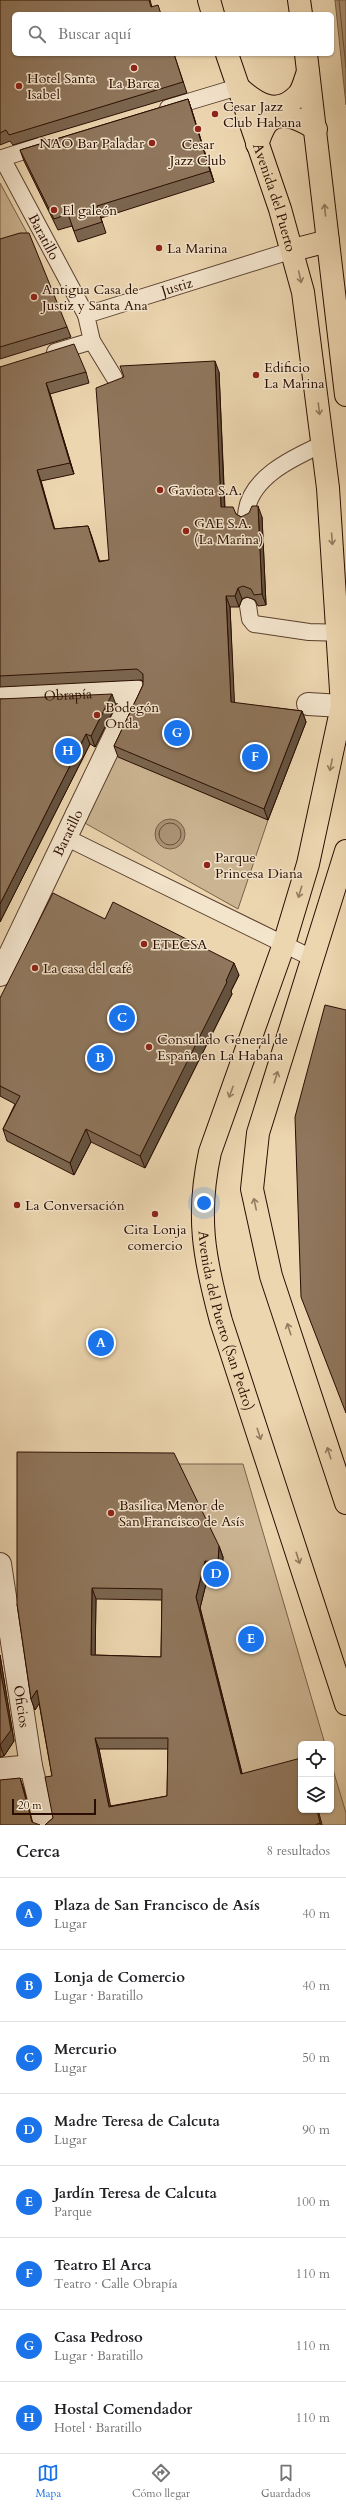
<!DOCTYPE html>
<html lang="es">
<head>
<meta charset="utf-8">
<style>
	body { margin:0; font-family:Cardo,serif; background:#f2f2f2; color:#202124 }
	.controls { position:absolute; right:12px; bottom:12px; display:grid; overflow:hidden; border-radius:6px; box-shadow:0 1px 3px #0004 }
	.controls button { width:36px; height:36px; display:grid; place-items:center; padding:0; border:0; border-bottom:1px solid #e0e0e0; background:#fff; color:#202124; font:20px sans-serif }
	.scale { position:absolute; left:12px; bottom:10px; width:84px; box-sizing:border-box; padding-left:4px; border:2px solid #2a0d01; border-top:0; font-size:11px; line-height:14px; white-space:nowrap; color:#2a0d01; -webkit-text-stroke:3px #f3e4cc; paint-order:stroke }
	.you { position:absolute; left:204px; top:1203px; width:14px; height:14px; margin:-10px; border:3px solid #fff; border-radius:50%; background:#1a73e8; box-shadow:0 0 0 6px #1a73e833 }
	.badge { display:grid; place-items:center; width:26px; height:26px; border-radius:50%; background:#1a73e8; color:#fff; font-size:13px; font-weight:700 }
	.pin { position:absolute; translate:-50% -50%; border:2px solid #fff; box-shadow:0 1px 4px #0006 }
	.list { margin:0; padding:0; list-style:none }
	h2 { display:flex; justify-content:space-between; align-items:center; height:52px; margin:0; padding:0 16px; font-size:17px }
	h2 small { font-size:13px; font-weight:400; color:#757577 }
	.list li { display:grid; grid-template-columns:26px 1fr auto; gap:12px; align-items:center; box-sizing:border-box; height:72px; padding:0 16px; border-top:1px solid #e0e0e0 }
	.list b { display:block; font-size:15px; white-space:nowrap }
	.list p { margin:0; font-size:13px; white-space:nowrap; color:#757577 }
	.list em { font-size:13px; font-style:normal; color:#757577 }
	.icon { flex:none; width:22px; height:22px; fill:none; stroke:currentColor; stroke-width:2; stroke-linecap:round; stroke-linejoin:round }
	.map { position:relative; flex:none; width:346px; height:1825px; overflow:hidden }
	.search { position:absolute; background:#fff; box-shadow:0 1px 3px #0004; left:12px; right:12px; top:12px; height:44px; display:flex; align-items:center; gap:10px; box-sizing:border-box; padding:0 14px; border-radius:6px; color:#757577; font-size:15px }
	.sheet { height:628px; background:#fff }
	nav { display:flex; justify-content:space-around; align-items:center; box-sizing:border-box; height:56px; border-top:1px solid #e0e0e0; background:#fff; font-size:11px; color:#757577 }
	nav a { display:grid; justify-items:center; gap:2px }
	nav .on { color:#1a73e8 }
	.map>svg:first-child { display:block }
	.green { fill:#cbb492; stroke:#7a604a }
	.water { fill:#aa9274; stroke:#775d46 }
	.lines { fill:none; stroke-linecap:round; stroke-linejoin:round }
	.shore { stroke:#6a503a; stroke-width:1 }
	.service-casing { stroke:#5a3f2d; stroke-width:18 }
	.pedestrian-casing { stroke:#5a3f2d; stroke-width:24 }
	.minor-casing { stroke:#5a3f2d; stroke-width:24 }
	.primary-casing { stroke:#2a0d01; stroke-width:24 }
	.service { stroke:#f3e4cc; stroke-width:16 }
	.pedestrian { stroke:#f3e4cc; stroke-width:22 }
	.minor { stroke:#f3e4cc; stroke-width:22 }
	.primary { stroke:#ecd6b0; stroke-width:22 }
	.wall { fill:#7b654f; stroke:#2a0d01; fill-rule:evenodd }
	.shaded-wall { fill:#645340; stroke:#2a0d01 }
	.building { fill:#8f765c; stroke:#2a0d01; fill-rule:evenodd }
	.oneway { stroke:#957c61 }
	.poi-dot { fill:#8f2418; stroke:#f3e4cc; stroke-width:1.5 }
	.labels { text-anchor:middle; dominant-baseline:central; stroke-width:3; stroke-linejoin:round; paint-order:stroke }
	.poi-label { font-size:14px; fill:#2a0d01; stroke:#f3e4cc; text-anchor:start }
	.street-label { font-size:14px; fill:#2a0d01; stroke:#f3e4cc }
</style>
</head>
<body>
<div class="map">
<svg width="346" height="1825" viewBox="0 0 346 1825">
	<rect width="100%" height="100%" fill="#ecd6b0"/>
	<filter id="stains"><feTurbulence type="fractalNoise" baseFrequency=".005" numOctaves="4"/><feColorMatrix values="0 0 0 0 .2 0 0 0 0 .09 0 0 0 0 .02 0 0 0 .5 -.17"/></filter>
	<radialGradient id="worn" r=".72"><stop offset=".6" stop-color="#630" stop-opacity="0"/><stop offset="1" stop-color="#630" stop-opacity=".3"/></radialGradient>
	<!-- green -->
	<path class="green" d="M0 183 32 242 0 251Z
		M115 755 268 820 238 909 83 822Z
		M178 1464H243L325 1744H301V1810H331V1763L346 1813V1825H261L251 1808 199 1603 208 1572H222Z"/>
	<!-- water -->
	<path class="water" d="M335 0H346V105Z
		M155 834a15 15 0 1 1 30 0a15 15 0 1 1-30 0Z"/>
	<g class="lines">
		<!-- shore -->
		<path class="shore" d="M339 0 346 68
			M159 834a11 11 0 1 1 22 0a11 11 0 1 1-22 0Z"/>
		<defs>
			<g id="service">
				<path d="M168 108 238 87"/>
				<path id="s1" d="M40 146 2 158 86 315"/>
				<path d="M55 352 92 341"/>
				<path id="s2" d="M114 377 92 341 86 315 293 250"/>
				<path d="M246 518C246 479 292 458 323 444"/>
				<path d="M248 606 250 619 254 624 309 632 346 633"/>
				<path d="M65 837 314 959"/>
			</g>
			<g id="pedestrian">
				<path id="s3" d="M0 698 136 691 77 814"/>
				<path d="M308 704 342 706"/>
				<path id="s4" d="M0 1564 31 1766 45 1825"/>
				<path d="M0 1769 31 1766"/>
			</g>
			<path id="minor" d="M0 975 77 814"/>
			<g id="primary">
				<path d="M209 0 213 14"/>
				<path d="M299 0 301 14"/>
				<path id="s5" d="M227 54 280 209 303 292 328 488 342 706 308 864 284 944 210 1152C196 1216 204 1258 221 1321L346 1704"/>
				<path d="M306 54 346 395"/>
				<path d="M238 87C255 103 277 118 298 95 303 90 305 79 308 72"/>
				<path d="M257 144C260 137 263 126 269 121 283 109 303 121 316 129"/>
				<path d="M293 250 328 241"/>
				<path d="M346 851 258 1133 252 1189 271 1276 346 1503"/>
			</g>
		</defs>
		<!-- service casing -->
		<use href="#service" class="service-casing"/>
		<!-- pedestrian casing -->
		<use href="#pedestrian" class="pedestrian-casing"/>
		<!-- minor casing -->
		<use href="#minor" class="minor-casing"/>
		<!-- primary casing -->
		<use href="#primary" class="primary-casing"/>
		<!-- service -->
		<use href="#service" class="service"/>
		<!-- pedestrian -->
		<use href="#pedestrian" class="pedestrian"/>
		<!-- minor -->
		<use href="#minor" class="minor"/>
		<!-- primary -->
		<use href="#primary" class="primary"/>
	</g>
	<!-- wall -->
	<path class="wall" d="M0 0H150L152 7 14 54H174L187 93 13 145 10 141 0 145Z
		M188 99 192 111 214 182 101 218 106 233 78 242 72 226 58 230 24 161 20 150Z
		M0 239 67 327 71 337 0 359Z
		M0 367 86 372 89 383 50 394 74 474 41 481 54 529 88 526 99 561 109 560 219 372 225 507 236 514 241 517H262L266 605 258 606 255 600 247 597 242 599 239 607H230L234 703 302 711 306 722 268 820 118 757 114 746 143 685V681L141 680 0 687Z
		M0 699 116 705 95 747 90 744 0 922Z
		M105 919 239 975 231 991 232 994 145 1168 91 1142 74 1175 7 1141 3 1129 15 1104 0 1096V998Z
		M219 1546 223 1557 222 1572H209L200 1608 242 1774 318 1810 322 1825H45L53 1818 52 1776 39 1703 35 1710 31 1699 17 1604ZM96 1599 162 1600 161 1657 95 1655ZM99 1749H168L167 1796 110 1806Z
		M0 1655 14 1741 4 1756 0 1757Z"/>
	<!-- shaded-wall -->
	<path class="shaded-wall" d="M188 99 192 111 214 182 210 171Z
		M215 361 219 372 225 518 221 507Z
		M46 383 50 394 74 474 70 463Z
		M37 470 41 481 58 540 54 529Z
		M258 506 262 517 266 605 262 594Z
		M88 526 92 537 103 572 99 562Z
		M238 588 242 599 239 607 235 596Z
		M226 596 230 607 235 713 231 702Z
		M112 694 116 705 95 747 91 736Z
		M302 711 306 722 268 820 264 809Z
		M86 734 90 744 0 922V904Z
		M234 963 239 975 231 991 232 994 145 1168 140 1156Z
		M86 1129 91 1142 74 1175 70 1163Z
		M219 1546 223 1557 222 1572 218 1562Z
		M205 1561 209 1572 200 1608 245 1785 241 1774 196 1597Z
		M92 1588 96 1599 95 1666 91 1655Z
		M0 1655 14 1741 4 1756 0 1745Z
		M37 1690 41 1701 35 1710 31 1699Z
		M95 1738 99 1749 113 1818 109 1807Z
		M20 1778 24 1789 33 1825Z
		M317 1810H318L322 1825H321L320 1823Z"/>
	<!-- building -->
	<path class="building" d="M0 0H149L151 7 158 5 161 14H14V54H174L183 82 9 135 6 130 0 133Z
		M188 99 210 171 97 206 102 222 74 231 68 214 54 219 20 150Z
		M20 233H29L67 327 0 347V239Z
		M74 344 86 372 46 383 70 463 37 470 54 529 88 526 99 562 109 560 96 388 124 377 120 366 215 361 221 507H233L236 514 241 517 249 513 252 506H258L262 594 254 595 251 589 243 586 238 588 235 596H226L231 702 302 711 264 809 114 746 143 685V674L137 669 0 676V367Z
		M112 694 91 736 86 734 0 904V699Z
		M53 893 105 919 113 902 234 963 226 981 227 982 140 1156 86 1129 70 1163 3 1129 20 1096 0 1086V998Z
		M325 1005 346 1010V1413L301 1297 295 1117Z
		M17 1452 174 1453 219 1546 218 1562 205 1561 196 1597 241 1774 301 1758V1810H317L320 1823 315 1825H45L53 1818 45 1777 52 1776 37 1690 31 1699 17 1604ZM92 1588 162 1589 161 1657 91 1655ZM95 1738H168L167 1796 109 1807Z
		M0 1668 11 1730 0 1745Z
		M20 1778 32 1822 40 1825H0V1780Z"/>
	<!-- one-way arrows -->
	<defs><path id="oneway-shaft" d="M-6 0H5M1.5-3L5.5 0L1.5 3" fill="none" stroke-width="1.6" stroke-linecap="round" stroke-linejoin="round"/></defs>
	<g class="oneway">
		<use href="#oneway-shaft" transform="translate(325 210) rotate(-95)"/>
		<use href="#oneway-shaft" transform="translate(300 277) rotate(77)"/>
		<use href="#oneway-shaft" transform="translate(319 409) rotate(83)"/>
		<use href="#oneway-shaft" transform="translate(332 539) rotate(86)"/>
		<use href="#oneway-shaft" transform="translate(331 765) rotate(102)"/>
		<use href="#oneway-shaft" transform="translate(300 892) rotate(107)"/>
		<use href="#oneway-shaft" transform="translate(276 1077) rotate(-72)"/>
		<use href="#oneway-shaft" transform="translate(231 1092) rotate(110)"/>
		<use href="#oneway-shaft" transform="translate(255 1204) rotate(-102)"/>
		<use href="#oneway-shaft" transform="translate(289 1329) rotate(-108)"/>
		<use href="#oneway-shaft" transform="translate(259 1434) rotate(72)"/>
		<use href="#oneway-shaft" transform="translate(329 1453) rotate(-108)"/>
		<use href="#oneway-shaft" transform="translate(298 1558) rotate(72)"/>
	</g>
	<!-- markers -->
	<g class="poi-dot">
		<circle cx="134" cy="68" r="4"/>
		<circle cx="19" cy="86" r="4"/>
		<circle cx="215" cy="114" r="4"/>
		<circle cx="198" cy="129" r="4"/>
		<circle cx="152" cy="143" r="4"/>
		<circle cx="54" cy="210" r="4"/>
		<circle cx="159" cy="248" r="4"/>
		<circle cx="34" cy="297" r="4"/>
		<circle cx="256" cy="375" r="4"/>
		<circle cx="160" cy="490" r="4"/>
		<circle cx="186" cy="531" r="4"/>
		<circle cx="97" cy="715" r="4"/>
		<circle cx="207" cy="865" r="4"/>
		<circle cx="144" cy="944" r="4"/>
		<circle cx="35" cy="968" r="4"/>
		<circle cx="149" cy="1047" r="4"/>
		<circle cx="17" cy="1205" r="4"/>
		<circle cx="155" cy="1214" r="4"/>
		<circle cx="111" cy="1513" r="4"/>
	</g>
	<g class="labels">
		<!-- poi labels -->
		<g class="poi-label">
			<text x="27" y="78">Hotel Santa<tspan x="27" dy="16">Isabel</tspan></text>
			<text x="134" y="83" text-anchor="middle">La Barca</text>
			<text x="223" y="106">Cesar Jazz<tspan x="223" dy="16">Club Habana</tspan></text>
			<text x="144" y="143" text-anchor="end">NAO Bar Paladar</text>
			<text x="198" y="144" text-anchor="middle">Cesar<tspan x="198" dy="16">Jazz Club</tspan></text>
			<text x="62" y="210">El galeón</text>
			<text x="167" y="248">La Marina</text>
			<text x="42" y="289">Antigua Casa de<tspan x="42" dy="16">Justiz y Santa Ana</tspan></text>
			<text x="264" y="367">Edificio<tspan x="264" dy="16">La Marina</tspan></text>
			<text x="168" y="490">Gaviota S.A.</text>
			<text x="194" y="523">GAE S.A.<tspan x="194" dy="16">(La Marina)</tspan></text>
			<text x="105" y="707">Bodegón<tspan x="105" dy="16">Onda</tspan></text>
			<text x="215" y="857">Parque<tspan x="215" dy="16">Princesa Diana</tspan></text>
			<text x="152" y="944">ETECSA</text>
			<text x="43" y="968">La casa del café</text>
			<text x="157" y="1039">Consulado General de<tspan x="157" dy="16">España en La Habana</tspan></text>
			<text x="25" y="1205">La Conversación</text>
			<text x="155" y="1229" text-anchor="middle">Cita Lonja<tspan x="155" dy="16">comercio</tspan></text>
			<text x="119" y="1505">Basilica Menor de<tspan x="119" dy="16">San Francisco de Asís</tspan></text>
		</g>
		<!-- street labels -->
		<g class="street-label">
			<text stroke="none"><textPath href="#s5" startOffset="151">Avenida del Puerto</textPath></text>
			<text stroke="none"><textPath href="#s1" startOffset="129">Baratillo</textPath></text>
			<text stroke="none"><textPath href="#s2" startOffset="164">Justiz</textPath></text>
			<text stroke="none"><textPath href="#s3" startOffset="68">Obrapía</textPath></text>
			<text transform="translate(68 833) rotate(-64)">Baratillo</text>
			<text stroke="none"><textPath href="#s5" startOffset="1304">Avenida del Puerto (San Pedro)</textPath></text>
			<text stroke="none"><textPath href="#s4" startOffset="144">Oficios</textPath></text>
		</g>
	</g>
	<rect width="100%" height="100%" filter="url(#stains)"/>
	<rect width="100%" height="100%" fill="url(#worn)"/>
</svg>
<div class="controls">
<button><svg class="icon" aria-label="locate" viewBox="0 0 24 24"><circle cx="12" cy="12" r="6"/><path d="M12 2v4M12 18v4M2 12h4M18 12h4"/></svg></button>
<button><svg class="icon" aria-label="layers" viewBox="0 0 24 24"><path d="M12 4l9 5-9 5-9-5zM3 14l9 5 9-5"/></svg></button>
</div>
<div class="scale">20 m</div>
<div class="you"></div>
<div class="pin badge" style="left:101px;top:1343px">A</div>
<div class="pin badge" style="left:100px;top:1058px">B</div>
<div class="pin badge" style="left:122px;top:1018px">C</div>
<div class="pin badge" style="left:216px;top:1574px">D</div>
<div class="pin badge" style="left:251px;top:1639px">E</div>
<div class="pin badge" style="left:255px;top:757px">F</div>
<div class="pin badge" style="left:177px;top:733px">G</div>
<div class="pin badge" style="left:68px;top:751px">H</div>
<div class="search"><svg class="icon" aria-label="search" viewBox="0 0 24 24"><circle cx="10" cy="10" r="6"/><path d="M15 15l6 6"/></svg>Buscar aquí</div>
</div>
<section class="sheet">
<h2>Cerca<small>8 resultados</small></h2>
<ul class="list">
<li><span class="badge">A</span><div><b>Plaza de San Francisco de Asís</b><p>Lugar</p></div><em>40 m</em></li>
<li><span class="badge">B</span><div><b>Lonja de Comercio</b><p>Lugar · Baratillo</p></div><em>40 m</em></li>
<li><span class="badge">C</span><div><b>Mercurio</b><p>Lugar</p></div><em>50 m</em></li>
<li><span class="badge">D</span><div><b>Madre Teresa de Calcuta</b><p>Lugar</p></div><em>90 m</em></li>
<li><span class="badge">E</span><div><b>Jardín Teresa de Calcuta</b><p>Parque</p></div><em>100 m</em></li>
<li><span class="badge">F</span><div><b>Teatro El Arca</b><p>Teatro · Calle Obrapía</p></div><em>110 m</em></li>
<li><span class="badge">G</span><div><b>Casa Pedroso</b><p>Lugar · Baratillo</p></div><em>110 m</em></li>
<li><span class="badge">H</span><div><b>Hostal Comendador</b><p>Hotel · Baratillo</p></div><em>110 m</em></li>
</ul>
</section>
<nav>
<a class="on"><svg class="icon" aria-label="map" viewBox="0 0 24 24"><path d="M3 6l6-2 6 2 6-2v14l-6 2-6-2-6 2zM9 4v14M15 6v14"/></svg>Mapa</a>
<a><svg class="icon" aria-label="directions" viewBox="0 0 24 24"><path d="M12 3l9 9-9 9-9-9zM9 14v-3h6M13 9l2 2-2 2"/></svg>Cómo llegar</a>
<a><svg class="icon" aria-label="saved" viewBox="0 0 24 24"><path d="M7 4h10v16l-5-4-5 4z"/></svg>Guardados</a>
</nav>
</body>
</html>
